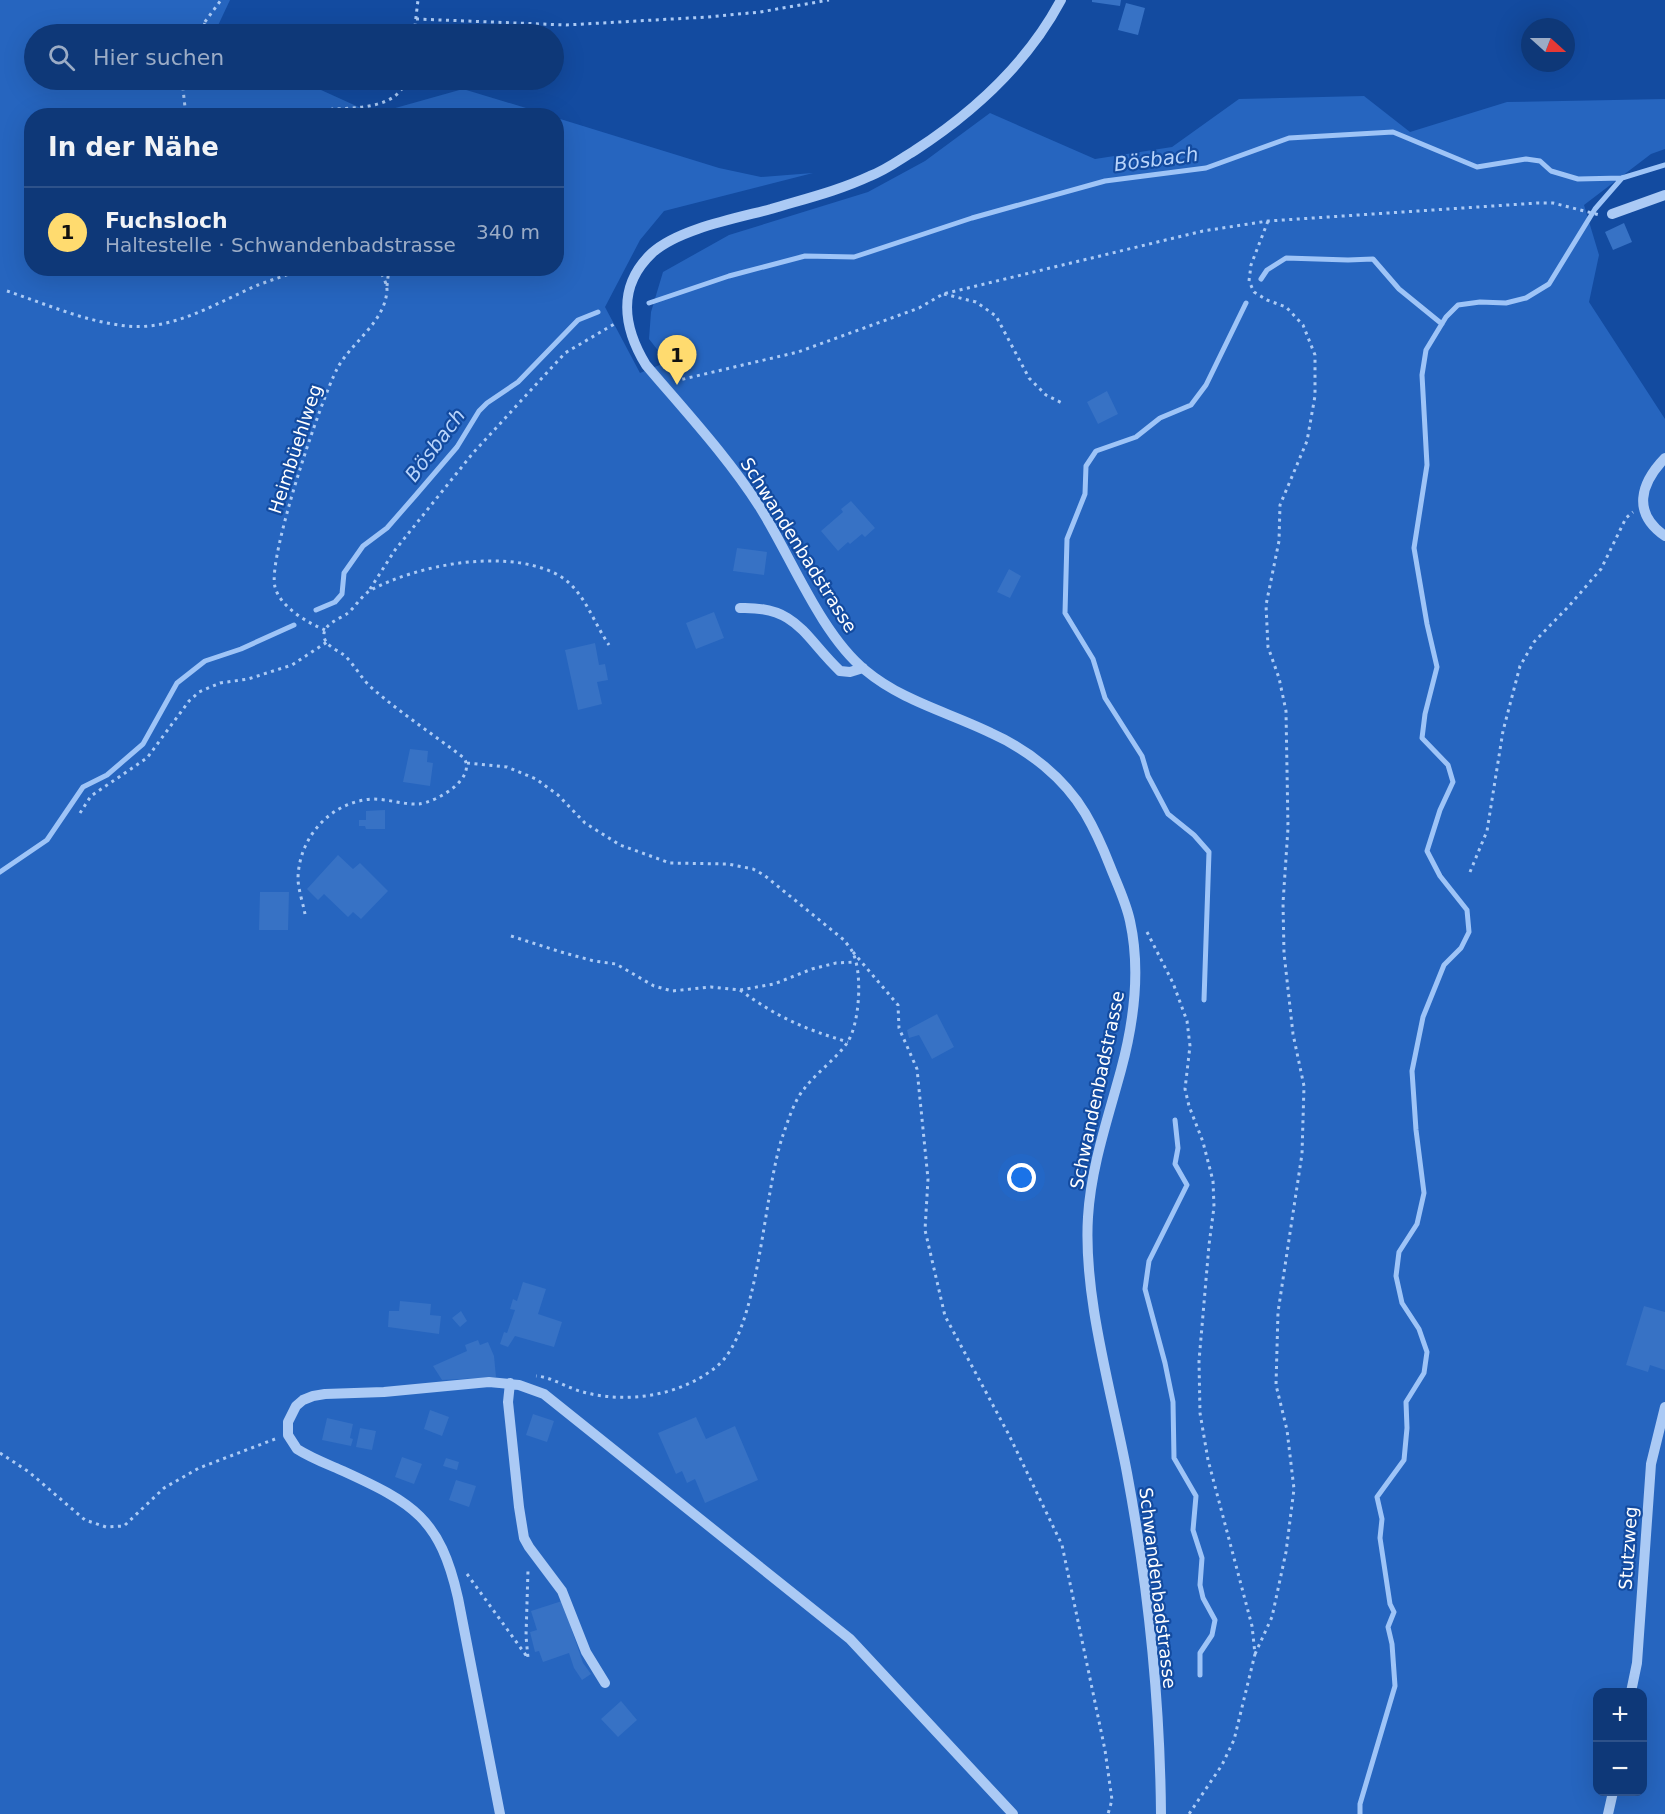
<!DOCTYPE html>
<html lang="de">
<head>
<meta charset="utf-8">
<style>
	body { margin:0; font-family:"DejaVu Sans",sans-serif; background:#1c4380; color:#f1f3f6 }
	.controls { position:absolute; right:18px; bottom:18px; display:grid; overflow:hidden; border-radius:12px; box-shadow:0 6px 24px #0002 }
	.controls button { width:54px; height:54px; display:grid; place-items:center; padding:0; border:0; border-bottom:2px solid #2e528a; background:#0e3878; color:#f1f3f6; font:30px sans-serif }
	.compass { position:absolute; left:1521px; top:18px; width:54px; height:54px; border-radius:50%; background:#0e3878; box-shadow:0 6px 24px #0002; rotate:111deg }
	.you { position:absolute; left:1022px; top:1178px; width:21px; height:21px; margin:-15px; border:4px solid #fff; border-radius:50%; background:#1a73e8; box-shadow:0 0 0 9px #1a73e833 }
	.badge { display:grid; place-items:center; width:39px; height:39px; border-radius:50%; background:#ffdb6f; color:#111; font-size:20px; font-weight:700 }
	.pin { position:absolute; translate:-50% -50px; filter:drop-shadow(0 2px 3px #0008) }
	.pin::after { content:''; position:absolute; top:32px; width:21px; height:18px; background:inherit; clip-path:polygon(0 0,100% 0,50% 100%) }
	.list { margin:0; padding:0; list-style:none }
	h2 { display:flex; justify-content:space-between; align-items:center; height:78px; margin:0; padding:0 24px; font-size:26px }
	h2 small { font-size:20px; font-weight:400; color:#9bacc6 }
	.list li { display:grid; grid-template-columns:39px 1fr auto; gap:18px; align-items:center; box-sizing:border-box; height:90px; padding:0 24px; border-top:2px solid #2e528a }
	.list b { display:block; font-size:22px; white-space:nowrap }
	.list p { margin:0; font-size:20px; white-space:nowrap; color:#9bacc6 }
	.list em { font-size:20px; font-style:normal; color:#9bacc6 }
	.icon { flex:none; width:33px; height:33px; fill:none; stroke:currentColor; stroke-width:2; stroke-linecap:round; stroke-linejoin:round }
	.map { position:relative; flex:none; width:1665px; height:1814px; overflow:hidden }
	.search { position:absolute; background:#0e3878; box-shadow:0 6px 24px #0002; left:24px; top:24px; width:540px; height:66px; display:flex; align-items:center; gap:15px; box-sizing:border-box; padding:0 21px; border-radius:33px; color:#9bacc6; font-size:22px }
	.panel { position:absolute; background:#0e3878; box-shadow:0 6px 24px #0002; left:24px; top:108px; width:540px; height:168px; border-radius:24px }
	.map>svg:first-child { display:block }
	.green { fill:#2665bf; fill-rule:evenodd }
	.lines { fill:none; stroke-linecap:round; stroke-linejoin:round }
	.stream { stroke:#9ec4f7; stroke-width:5 }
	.building { fill:#3772c5 }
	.path { stroke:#abcaf5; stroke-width:3; stroke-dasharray:3 4.5; stroke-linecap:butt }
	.minor { stroke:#abcaf5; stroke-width:10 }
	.labels { text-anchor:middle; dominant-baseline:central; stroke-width:4.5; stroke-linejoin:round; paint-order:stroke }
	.street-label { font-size:18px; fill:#fff; stroke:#134ba0 }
	.water-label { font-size:20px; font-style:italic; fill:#b8d4fb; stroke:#134ba0 }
</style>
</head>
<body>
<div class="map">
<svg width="1665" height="1814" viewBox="0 0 1665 1814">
	<rect width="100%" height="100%" fill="#134ba0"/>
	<!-- green -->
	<path class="green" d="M0 0H230L214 34H34V80H299L374 114 463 89 549 115 32 116V268H556L557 118 719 168 761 177 813 173 664 211 640 240 605 307 640 373 667 362 649 339 651 312 663 272 729 235 868 192 925 161 990 113 1095 159 1172 147 1239 99 1364 96 1410 132 1507 102 1665 99V149L1651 154 1584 205 1599 255 1589 302 1665 419V1814H0ZM1598 1692H1642V1792H1598Z"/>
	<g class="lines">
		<!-- stream -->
		<path class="stream" d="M1261 279 1267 270 1286 258 1348 260 1373 259 1399 289 1442 324
			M649 303 729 276 805 256 854 257 972 218 1105 181 1206 168 1289 138 1393 132 1477 167 1526 159 1540 161 1551 171 1578 179 1622 178 1665 165
			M316 610 335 602 342 594 344 573 363 546 387 528 415 496 457 447 479 411 487 403 518 382 578 320 598 312
			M0 872 47 840 83 787 107 775 143 744 177 683 205 661 241 649 294 625
			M1204 1000 1209 852 1194 835 1168 814 1148 776 1142 756 1105 698 1093 659 1065 613 1067 539 1085 494 1086 466 1096 451 1136 437 1160 418 1191 405 1206 385 1246 303
			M1175 1120 1178 1148 1175 1164 1187 1185 1149 1261 1145 1289 1165 1363 1173 1402 1174 1458 1196 1496 1193 1530 1202 1558 1200 1585 1203 1598 1215 1620 1212 1635 1200 1653V1675
			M1360 1814V1804L1395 1686 1392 1644 1388 1627 1394 1612 1390 1604 1380 1538 1382 1519 1377 1497 1404 1460 1407 1428 1406 1402 1424 1373 1427 1352 1419 1329 1402 1303 1396 1276 1399 1252 1417 1224 1424 1193 1416 1130 1412 1071 1423 1017 1444 965 1461 948 1469 932 1467 910 1440 876 1427 851 1440 810 1453 782 1448 765 1422 738 1425 714 1437 667 1427 624 1414 548 1427 465 1422 375 1426 350 1446 317 1458 305 1480 302 1506 303 1526 298 1549 284 1595 209 1622 178"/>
	</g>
	<!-- building -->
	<path class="building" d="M1092 0H1121L1120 6 1092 2Z
		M1126 3 1145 8 1138 35 1118 30Z
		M1624 223 1632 242 1613 250 1605 232Z
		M1107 391 1118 414 1098 424 1087 402Z
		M851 501 875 528 865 537 862 534 850 544 848 542 838 551 821 531 843 512 841 509Z
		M737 548 767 552 764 575 733 571Z
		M1009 569 1021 576 1010 598 997 592Z
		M714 612 724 638 696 649 686 623Z
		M595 643 599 665 605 664 608 680 597 682 602 704 578 710 565 650Z
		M410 749 428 751 427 762 433 763 430 786 403 782Z
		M385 810V829H366L365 826H359V820H366V811Z
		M338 855 353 869 360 863 388 891 361 919 353 912 348 917 324 894 318 900 307 889Z
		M260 892H289L288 930H259Z
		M937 1014 954 1047 932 1059 919 1035 909 1038 907 1030Z
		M523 1282 546 1289 538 1314 562 1322 554 1347 515 1336 508 1347 500 1344 504 1332 507 1333 515 1310 510 1309 513 1299 517 1301Z
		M400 1301 431 1304 430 1315 441 1316 439 1334 388 1327 389 1311H399Z
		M1644 1306 1665 1312V1370L1650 1365 1648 1372 1626 1365Z
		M461 1311 467 1321 460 1327 452 1318Z
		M478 1340 480 1345 488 1342 494 1356 496 1377 442 1380 433 1366 467 1351 465 1345Z
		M430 1410 449 1417 442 1436 424 1429Z
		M533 1414 554 1421 547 1442 526 1435Z
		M696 1417 706 1439 735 1426 758 1480 705 1503 695 1479 687 1483 682 1471 676 1474 658 1433Z
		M327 1418 353 1424 350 1438 353 1439 351 1446 322 1440Z
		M360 1428 376 1431 372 1450 356 1447Z
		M402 1457 422 1464 414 1484 395 1477Z
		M446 1458 459 1462 457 1470 443 1466Z
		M456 1480 476 1486 469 1507 449 1500Z
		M562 1601 583 1663 591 1674 582 1680 574 1668 569 1653 543 1662 539 1651 535 1652 530 1632 537 1630 531 1611Z
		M621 1701 637 1720 618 1737 601 1719Z"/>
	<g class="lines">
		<!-- path -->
		<path class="path" d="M416 19 566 25 708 17 760 12 829 0
			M203 24 228 34
			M196 34 221 0
			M414 34 418 0
			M182 80 186 116
			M327 80 365 88 405 84
			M326 116 332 109C357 108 398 108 406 80
			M387 286 389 268
			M7 291C46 304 86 322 127 326 173 331 218 302 258 285 274 279 290 274 306 268
			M944 294 976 302 996 316 1029 378 1046 395 1064 404
			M675 381 798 352 919 308 943 294 1203 231 1268 221 1538 203H1553L1600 215
			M370 589 395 550 473 453 565 353 616 323
			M325 630C308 623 280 607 275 587 267 558 321 400 337 369 351 342 385 323 387 290 387 283 382 275 379 268
			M467 763 507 767 536 779 558 795 585 823 620 845 670 863 728 864 753 869 764 875 844 940C846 943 850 947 852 951 863 971 860 1024 847 1043 835 1060 816 1073 804 1089 794 1101 788 1121 783 1135 763 1192 760 1333 716 1367 680 1396 627 1404 583 1392 567 1388 552 1377 536 1376
			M80 813 91 796 147 758 189 701 199 692 220 683 248 679 292 665 327 642
			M1470 872 1487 831 1503 731 1520 666 1534 642 1569 606 1601 569 1626 518 1633 512
			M305 914C303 903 298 889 298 878 299 836 332 801 373 799 388 799 405 805 419 804 436 802 477 779 464 758 434 735 402 714 373 689 362 680 355 665 344 655 337 650 326 646 324 637 322 624 340 619 348 613 356 606 362 595 371 590 418 565 501 549 552 572 583 585 591 619 609 645
			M1147 932 1173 983 1187 1021 1190 1046 1185 1089 1189 1106 1203 1142 1213 1181 1214 1207 1209 1245 1199 1361 1200 1413 1208 1460 1252 1626 1255 1654 1234 1740 1222 1765 1189 1814
			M511 936 561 952 594 961 616 964 654 986 672 991 711 987 740 990 774 984 812 969 836 963 856 962
			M853 952 898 1005 899 1028 917 1069 928 1179 925 1230 945 1316 1009 1435 1062 1545 1105 1750 1112 1800 1108 1814
			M740 990C777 1017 804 1029 848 1042
			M0 1453 29 1472 85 1520 106 1527 124 1526 164 1488 199 1468 275 1439
			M467 1574 528 1658 526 1636 528 1570
			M1255 1654 1272 1617 1286 1552 1294 1489 1287 1430 1276 1385 1278 1312 1302 1154 1304 1086 1293 1034 1284 953 1283 903 1288 828 1286 711 1279 678 1268 647 1266 605 1279 541 1280 505 1307 441 1315 396V355L1303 325 1286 307 1267 300 1254 292 1249 281 1251 265 1268 221"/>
		<!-- minor -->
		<path class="minor" d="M1061 0C1027 64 974 112 914 151 899 160 886 170 870 176 838 191 804 199 771 209 737 218 678 229 652 253 617 286 623 327 646 365 685 411 728 457 761 509 791 557 821 634 865 670 902 701 948 712 991 733 1029 750 1064 778 1085 813 1095 830 1103 848 1110 866 1117 884 1126 902 1130 921 1141 971 1134 1022 1121 1070 1108 1118 1091 1167 1088 1217 1083 1297 1112 1393 1127 1473 1148 1585 1160 1700 1161 1814
			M1612 214 1665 195
			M1665 458C1640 484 1632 513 1665 536
			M740 608C798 606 804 637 840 671L850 672 863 668
			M510 1383 508 1402 519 1507 524 1538 529 1547 562 1591 586 1652 605 1683
			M1631 1692 1637 1663 1651 1464 1665 1407
			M500 1814 458 1598C440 1518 413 1503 343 1471 327 1464 311 1458 297 1449L288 1435V1422L296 1406 303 1400 313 1396 325 1394 384 1392 489 1382 519 1385 544 1394 850 1639 1013 1814
			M1608 1814 1613 1792"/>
	</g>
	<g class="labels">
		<!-- street labels -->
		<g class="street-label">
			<text transform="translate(295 449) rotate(-72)">Heimbüehlweg</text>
			<text transform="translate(799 545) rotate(58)">Schwandenbadstrasse</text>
			<text transform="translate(1097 1090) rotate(-78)">Schwandenbadstrasse</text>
			<text transform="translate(1628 1548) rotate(-86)">Stutzweg</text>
			<text transform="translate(1158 1588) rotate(83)">Schwandenbadstrasse</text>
		</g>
		<!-- water labels -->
		<g class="water-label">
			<text transform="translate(1156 159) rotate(-7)">Bösbach</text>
			<text transform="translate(435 445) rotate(-53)">Bösbach</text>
		</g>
	</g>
</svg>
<div class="controls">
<button>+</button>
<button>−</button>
</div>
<svg class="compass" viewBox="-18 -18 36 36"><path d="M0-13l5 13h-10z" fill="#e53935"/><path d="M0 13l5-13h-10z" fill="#9bacc6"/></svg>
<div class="you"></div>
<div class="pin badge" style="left:677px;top:385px">1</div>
<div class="search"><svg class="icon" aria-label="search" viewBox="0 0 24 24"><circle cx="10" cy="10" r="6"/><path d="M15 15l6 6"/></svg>Hier suchen</div>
<section class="panel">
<h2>In der Nähe<small></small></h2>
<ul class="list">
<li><span class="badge">1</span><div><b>Fuchsloch</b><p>Haltestelle · Schwandenbadstrasse</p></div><em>340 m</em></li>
</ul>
</section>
</div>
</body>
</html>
